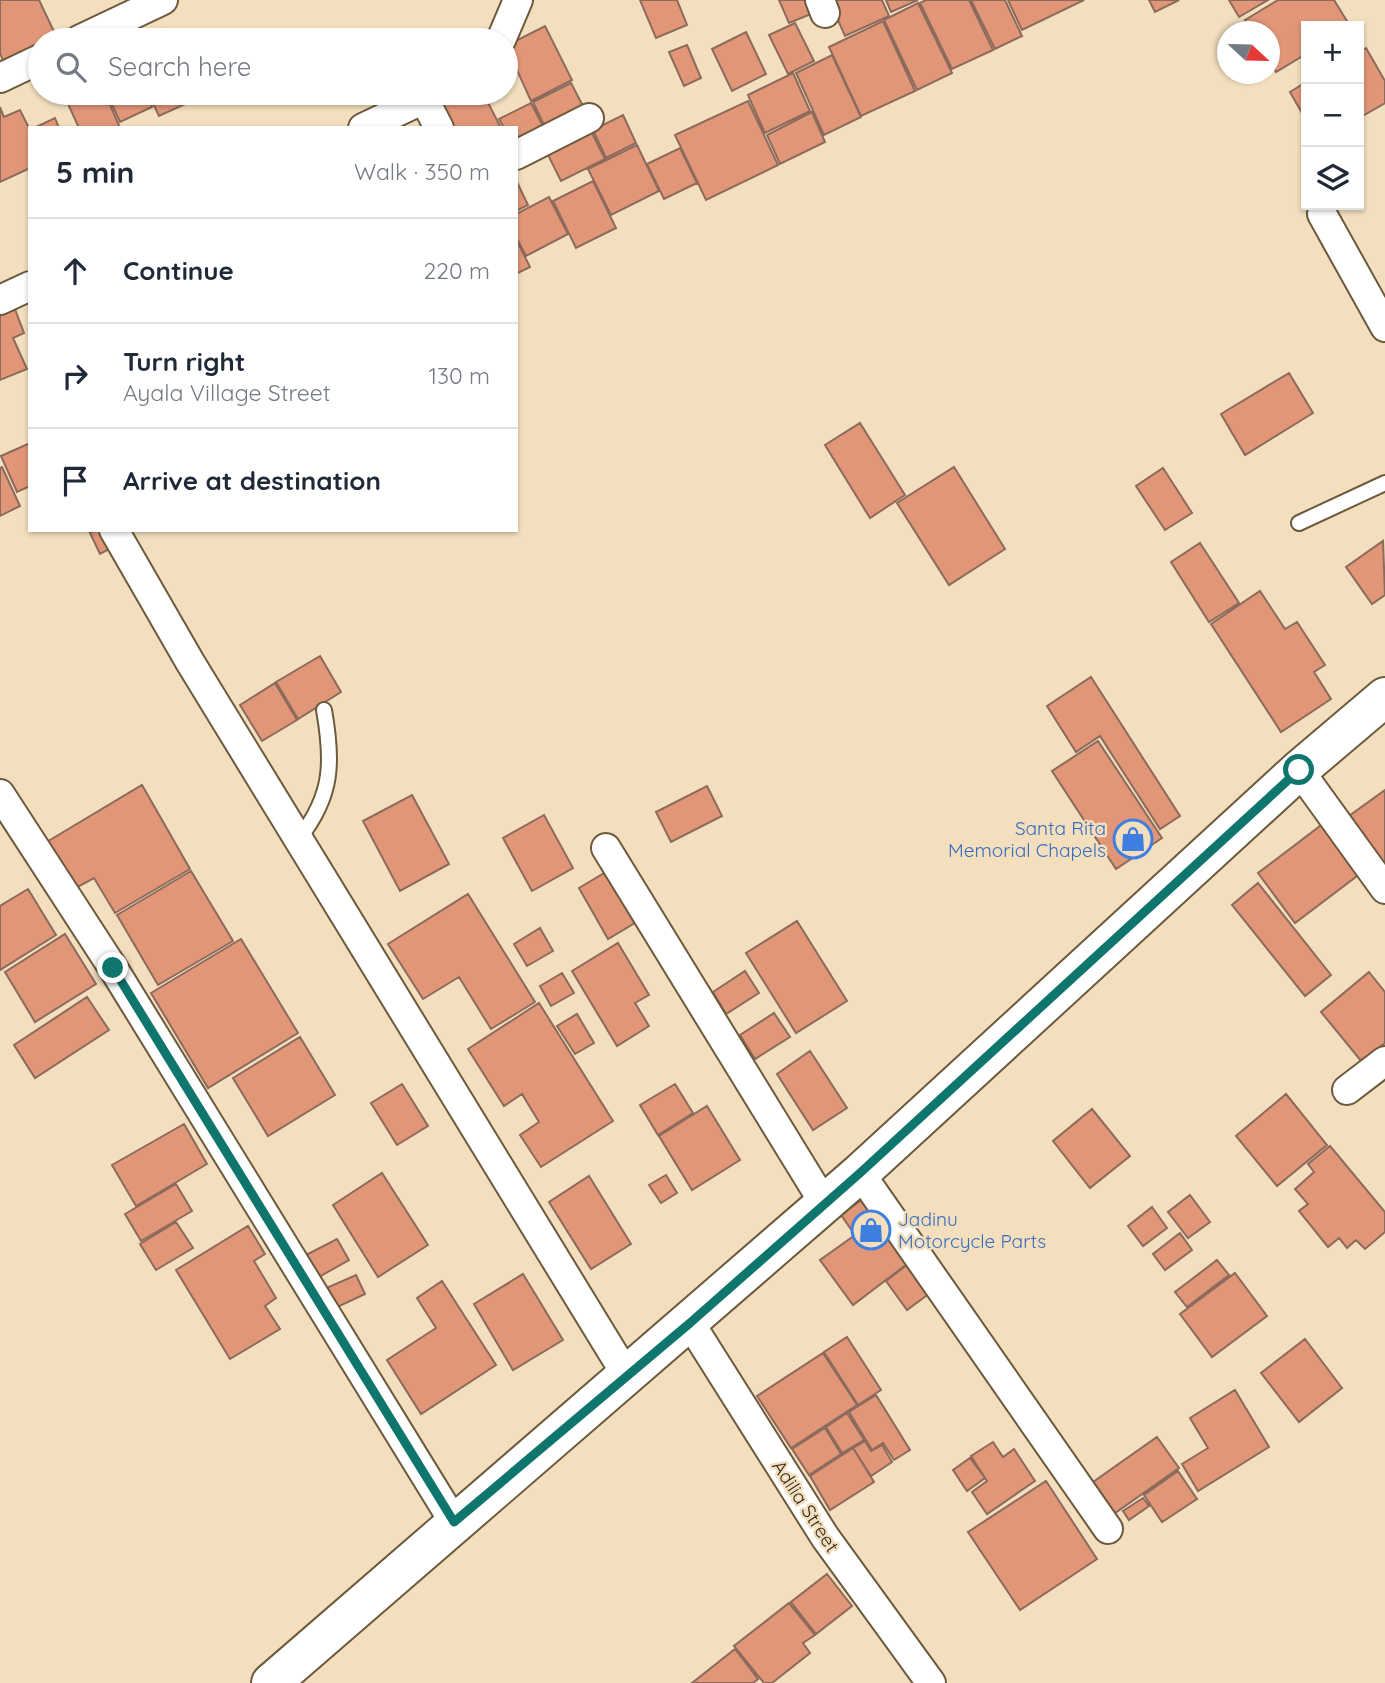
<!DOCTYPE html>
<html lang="en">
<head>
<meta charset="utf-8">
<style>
	body { margin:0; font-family:Quicksand,sans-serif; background:#f6f6f7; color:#1f2937 }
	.controls { position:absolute; right:21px; top:21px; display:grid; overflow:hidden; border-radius:0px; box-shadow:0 2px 5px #0004 }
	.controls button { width:63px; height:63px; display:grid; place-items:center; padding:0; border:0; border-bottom:2px solid #e0e1e3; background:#fff; color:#1f2937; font:35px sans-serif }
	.compass { position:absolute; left:1217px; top:21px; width:63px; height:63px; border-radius:50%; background:#fff; box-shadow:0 2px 5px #0004; rotate:112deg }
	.stop { position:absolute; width:21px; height:21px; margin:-16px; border:5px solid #0f766e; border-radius:50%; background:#fff }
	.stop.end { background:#0f766e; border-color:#fff; box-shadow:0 2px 7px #0008 }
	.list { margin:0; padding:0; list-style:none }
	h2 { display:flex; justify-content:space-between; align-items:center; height:91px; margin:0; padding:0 28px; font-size:30px }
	h2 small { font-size:23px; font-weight:400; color:#747a83 }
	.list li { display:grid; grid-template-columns:46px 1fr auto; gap:21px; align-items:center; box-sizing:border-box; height:105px; padding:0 28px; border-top:2px solid #e0e1e3 }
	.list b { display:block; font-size:26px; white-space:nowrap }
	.list p { margin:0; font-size:23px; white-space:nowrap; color:#747a83 }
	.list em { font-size:23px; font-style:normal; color:#747a83 }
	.icon { flex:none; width:38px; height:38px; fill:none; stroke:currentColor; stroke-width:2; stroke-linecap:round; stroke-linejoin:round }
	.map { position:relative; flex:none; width:1385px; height:1683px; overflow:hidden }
	.search { position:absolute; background:#fff; box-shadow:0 2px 5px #0004; left:28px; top:28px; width:490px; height:77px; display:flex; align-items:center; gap:18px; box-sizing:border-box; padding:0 24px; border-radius:38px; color:#747a83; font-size:26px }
	.panel { position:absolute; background:#fff; box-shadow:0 2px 5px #0004; left:28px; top:126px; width:490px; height:406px; border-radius:0px }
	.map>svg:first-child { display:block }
	.building { fill:#e29678; stroke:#8c6a5c; stroke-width:2 }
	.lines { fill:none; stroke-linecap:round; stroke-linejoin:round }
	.lane-casing { stroke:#6c5a3d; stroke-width:18 }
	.street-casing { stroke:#6c5a3d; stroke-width:32 }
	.secondary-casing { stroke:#6c5a3d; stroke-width:42 }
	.lane { stroke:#fff; stroke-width:14 }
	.street { stroke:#fff; stroke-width:28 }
	.secondary { stroke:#fff; stroke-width:38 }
	.route { stroke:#0f766e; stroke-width:9 }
	.labels { text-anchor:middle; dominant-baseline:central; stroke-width:5; stroke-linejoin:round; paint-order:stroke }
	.shop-label { font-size:19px; fill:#366cbe; stroke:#f3dfbe; text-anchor:end }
	.street-label { font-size:19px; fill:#332b1e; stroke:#f3dfbe }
</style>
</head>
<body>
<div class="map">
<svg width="1385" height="1683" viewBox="0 0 1385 1683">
	<rect width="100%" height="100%" fill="#f3dfbe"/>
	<!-- building -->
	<path class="building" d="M0 0H39L58 40H40V49L5 66 0 53Z
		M640 0H677L687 25 656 38Z
		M779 0H811L816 12 789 23Z
		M829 0H882L889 16 845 36Z
		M886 0H918L891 12Z
		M926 0H969L993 50 952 69 920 3Z
		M971 0H1005L1022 36 995 49Z
		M1008 0H1084L1022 30Z
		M1149 0H1179L1155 12Z
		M1229 0H1268L1239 17Z
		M1278 0H1334L1350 26H1306V54L1276 72 1270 61V32H1252L1245 20Z
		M918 3 952 73 917 90 884 20Z
		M883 21 915 91 861 116 829 47Z
		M795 23 814 61 788 74 769 35Z
		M545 26 572 80 531 101 506 46Z
		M163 29 168 40H138Z
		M746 32 766 74 732 91 712 49Z
		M687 45 701 78 684 86 669 52Z
		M1366 48 1385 81V103L1359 118V52Z
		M832 55 861 117 824 135 796 73Z
		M793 73 810 111 765 133 748 95Z
		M1306 82V120L1290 92Z
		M571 83 583 106 544 125 533 102Z
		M63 93H105L120 128H79Z
		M107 93H146L152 107 120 122Z
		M148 93H191L194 100 159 116Z
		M462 93H483L501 128H449L438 105Z
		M748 101 778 165 706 200 675 135Z
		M531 103 544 128 516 143V128H504L499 119Z
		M0 107 4 117 20 110 30 130V168L0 182Z
		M812 112 825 142 780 164 767 135Z
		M623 115 636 143 606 158 593 130Z
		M55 118 59 128H34Z
		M591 131 605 159 561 181 547 153Z
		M637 145 659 191 611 215 588 169Z
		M680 148 697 183 664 199 647 164Z
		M516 180 528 205 516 211Z
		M593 181 616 228 576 248 553 201Z
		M549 197 568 234 526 256 516 237V214Z
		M516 239 530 267 516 274Z
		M13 304 24 333 13 338 27 369 0 380V310Z
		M1289 373 1313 413 1245 455 1221 414Z
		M860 423 905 495 870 518 825 445Z
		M30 443V486L17 492 1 456Z
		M2 467 20 506 0 516V468Z
		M954 467 1005 549 949 585 897 503Z
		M1163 468 1192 513 1165 530 1136 486Z
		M96 530H109L117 545 100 554 90 533Z
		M1383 541 1385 595 1372 604 1346 567Z
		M1200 543 1239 603 1209 622 1171 562Z
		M1260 591 1285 629 1297 622 1325 665 1314 672 1331 699 1281 732 1211 624Z
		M320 656 341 692 298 719 276 682Z
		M1091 677 1180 816 1160 829 1100 736 1076 752 1047 706Z
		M275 683 297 720 262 741 240 705Z
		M1098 741 1162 838 1116 869 1052 771Z
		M142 785 190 869 115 913 94 878 72 890 45 843Z
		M707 786 722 816 671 842 656 812Z
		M1385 790V864L1378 870 1342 821Z
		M412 795 449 864 400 891 363 821Z
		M544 815 573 868 532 891 503 838Z
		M1324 823 1361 873 1295 923 1258 873Z
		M191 871 233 941 158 985 117 915Z
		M606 872 635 923 608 939 579 888Z
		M1258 883 1331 975 1305 996 1232 905Z
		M28 889 56 935 0 970V906Z
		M468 894 535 1002 491 1029 459 977 423 999 388 944Z
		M797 921 847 1001 796 1033 746 953Z
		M540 928 553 951 527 966 514 944Z
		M65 934 96 984 35 1022 5 972Z
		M241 939 298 1033 208 1088 151 993Z
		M618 943 649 995 635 1003 649 1026 617 1046 572 971Z
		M745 971 759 993 726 1014 713 992Z
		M1369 972 1385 992V1043L1362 1062 1321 1012Z
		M562 973 574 993 551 1006 540 986Z
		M87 997 109 1030 35 1078 14 1045Z
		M539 1003 613 1121 541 1167 520 1135 539 1122 522 1094 504 1106 468 1049Z
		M774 1013 790 1037 755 1059 740 1035Z
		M577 1014 594 1043 575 1054 557 1026Z
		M300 1037 335 1095 268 1136 233 1078Z
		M810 1051 847 1108 813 1130 777 1074Z
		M402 1084 428 1126 397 1145 371 1103Z
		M675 1084 693 1113 658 1135 640 1105Z
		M1286 1094 1327 1145 1277 1186 1236 1136Z
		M707 1106 740 1160 692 1190 659 1136Z
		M1092 1109 1130 1156 1090 1188 1053 1141Z
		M184 1124 207 1164 136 1206 112 1165Z
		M1330 1146 1385 1212V1232L1365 1249 1356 1240 1347 1248 1339 1238 1328 1247 1299 1211 1308 1204 1295 1189 1314 1172 1308 1164Z
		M382 1173 428 1245 378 1277 333 1205Z
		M666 1175 677 1193 661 1203 649 1185Z
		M589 1176 631 1244 591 1269 549 1202Z
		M176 1184 192 1211 141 1241 125 1214Z
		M1190 1195 1210 1222 1188 1238 1168 1212Z
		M864 1198 911 1261 853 1305 820 1260 855 1235 841 1215Z
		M1152 1207 1167 1228 1143 1246 1128 1226Z
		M176 1222 193 1248 156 1270 140 1244Z
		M248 1226 265 1254 254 1261 276 1298 265 1306 280 1329 230 1359 176 1270Z
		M1180 1233 1192 1250 1165 1270 1153 1254Z
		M337 1239 349 1260 317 1278 306 1255Z
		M1217 1260 1229 1275 1187 1307 1175 1292Z
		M908 1264 930 1293 907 1310 886 1281Z
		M1235 1273 1267 1316 1212 1357 1180 1314Z
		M523 1274 563 1340 513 1370 474 1304Z
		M356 1275 365 1294 331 1310 322 1290Z
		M442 1281 496 1365 421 1414 387 1360 436 1328 417 1298Z
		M847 1337 881 1390 858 1405 824 1352Z
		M1305 1339 1342 1388 1299 1422 1261 1373Z
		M823 1353 857 1405 791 1448 757 1396Z
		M1235 1390 1269 1447 1198 1491 1182 1464 1208 1448 1190 1418Z
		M876 1395 910 1450 894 1460 883 1443 872 1450 849 1412Z
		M847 1413 864 1440 842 1453 826 1427Z
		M825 1428 841 1454 809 1475 792 1449Z
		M1157 1437 1179 1468 1108 1518 1086 1487Z
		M865 1441 871 1451 882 1445 892 1462 871 1476 853 1448Z
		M993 1442 1003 1457 1014 1449 1035 1481 987 1514 972 1492 987 1481 971 1456Z
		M853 1448 874 1482 830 1510 810 1476Z
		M970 1458 985 1478 967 1491 953 1470Z
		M1178 1471 1197 1499 1162 1522 1144 1495Z
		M1046 1481 1097 1559 1020 1610 968 1532Z
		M1143 1498 1149 1506 1129 1520 1123 1511Z
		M827 1574 852 1606 816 1634 791 1602Z
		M789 1603 815 1635 803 1643 810 1653 772 1683H764L734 1646Z
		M735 1649 758 1679 753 1683H692Z"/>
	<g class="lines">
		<defs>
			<path id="lane" d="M1299 523 1385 483
				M300 837C333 795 333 761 324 710"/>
			<path id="street" d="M820 0 825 13
				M79 40 163 0
				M501 40 518 0
				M0 78 40 59
				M434 93 424 99 439 128
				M363 128 424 99
				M516 155 589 118
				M1322 214 1385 327
				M0 300 30 286
				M114 530 190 662 627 1376
				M1299 770 1385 889
				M0 794 113 968 454 1522
				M606 848 824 1203
				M1347 1090 1385 1061
				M860 1173 1108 1529
				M690 1323 825 1537 931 1683"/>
			<path id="secondary" d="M271 1683 860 1173 1299 770 1385 697"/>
		</defs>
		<!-- lane casing -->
		<use href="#lane" class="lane-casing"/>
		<!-- street casing -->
		<use href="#street" class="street-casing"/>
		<!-- secondary casing -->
		<use href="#secondary" class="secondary-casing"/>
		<!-- lane -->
		<use href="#lane" class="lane"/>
		<!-- street -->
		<use href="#street" class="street"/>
		<!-- secondary -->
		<use href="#secondary" class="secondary"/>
	</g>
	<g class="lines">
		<!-- route -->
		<path class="route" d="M113 968 454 1522 690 1323 860 1173 1299 770"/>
	</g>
	<!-- icons -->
	<defs>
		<symbol id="shop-ring" viewBox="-11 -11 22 22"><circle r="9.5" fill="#f3dfbe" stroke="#3f7fe0" stroke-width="1.5"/><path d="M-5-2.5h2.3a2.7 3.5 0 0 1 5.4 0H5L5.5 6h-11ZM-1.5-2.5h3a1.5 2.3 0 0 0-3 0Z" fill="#3f7fe0"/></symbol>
	</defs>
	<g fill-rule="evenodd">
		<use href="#shop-ring" x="1111" y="817" width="44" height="44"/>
		<use href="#shop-ring" x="849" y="1208" width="44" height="44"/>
	</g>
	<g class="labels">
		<!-- shop labels -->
		<g class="shop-label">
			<text x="1106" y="828">Santa Rita<tspan x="1106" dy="22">Memorial Chapels</tspan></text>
			<text x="898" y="1219" text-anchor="start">Jadinu<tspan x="898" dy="22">Motorcycle Parts</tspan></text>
		</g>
		<!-- street labels -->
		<g class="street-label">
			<text transform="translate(806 1506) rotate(57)">Adilia Street</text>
		</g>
	</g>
</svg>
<div class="controls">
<button>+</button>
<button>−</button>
<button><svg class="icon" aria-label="layers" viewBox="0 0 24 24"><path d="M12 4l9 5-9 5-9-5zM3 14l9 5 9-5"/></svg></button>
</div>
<svg class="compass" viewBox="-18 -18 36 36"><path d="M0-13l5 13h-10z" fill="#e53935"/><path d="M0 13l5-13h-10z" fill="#747a83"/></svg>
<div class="stop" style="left:1299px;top:770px"></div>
<div class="stop end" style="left:113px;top:968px"></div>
<div class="search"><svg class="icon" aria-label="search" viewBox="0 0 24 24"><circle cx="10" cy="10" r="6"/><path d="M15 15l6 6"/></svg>Search here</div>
<section class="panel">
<h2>5 min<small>Walk · 350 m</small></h2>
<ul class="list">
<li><svg class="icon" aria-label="ahead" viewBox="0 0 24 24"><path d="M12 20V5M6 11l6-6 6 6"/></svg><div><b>Continue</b></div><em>220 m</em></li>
<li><svg class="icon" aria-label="right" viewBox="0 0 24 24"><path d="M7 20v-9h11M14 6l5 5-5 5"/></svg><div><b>Turn right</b><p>Ayala Village Street</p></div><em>130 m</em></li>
<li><svg class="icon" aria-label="arrive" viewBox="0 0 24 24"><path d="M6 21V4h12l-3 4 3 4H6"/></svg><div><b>Arrive at destination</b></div></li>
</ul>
</section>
</div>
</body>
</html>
